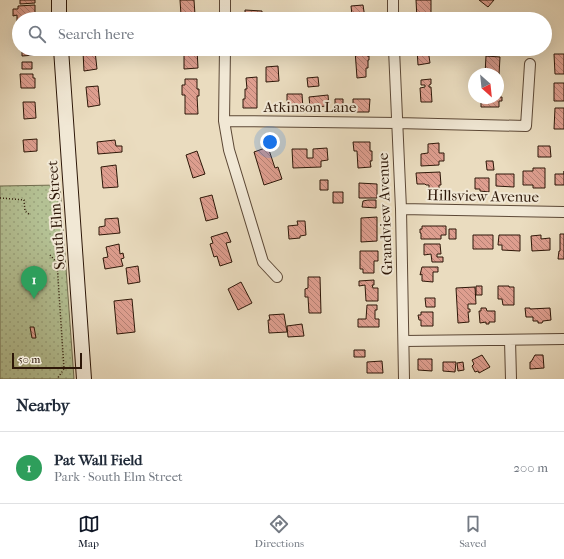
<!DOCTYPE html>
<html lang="en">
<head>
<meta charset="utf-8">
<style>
	body { margin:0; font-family:"IM FELL French Canon",serif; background:#f6f6f7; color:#1f2937 }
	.compass { position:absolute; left:468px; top:68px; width:36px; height:36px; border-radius:50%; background:#fff; box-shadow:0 4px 16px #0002; rotate:153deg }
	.scale { position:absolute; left:12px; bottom:10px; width:70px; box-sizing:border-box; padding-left:4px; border:2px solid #2d1708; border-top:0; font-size:11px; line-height:14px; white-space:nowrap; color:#2d1708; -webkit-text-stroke:3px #f1e8d5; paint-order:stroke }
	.you { position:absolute; left:270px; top:142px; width:14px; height:14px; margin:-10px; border:3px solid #fff; border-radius:50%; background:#1a73e8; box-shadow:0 0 0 6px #1a73e833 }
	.badge { display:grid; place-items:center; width:26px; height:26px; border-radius:50%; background:#111827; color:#fff; font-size:13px; font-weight:700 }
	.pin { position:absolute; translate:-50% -33px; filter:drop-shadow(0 1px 2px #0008) }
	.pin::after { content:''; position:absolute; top:21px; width:14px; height:12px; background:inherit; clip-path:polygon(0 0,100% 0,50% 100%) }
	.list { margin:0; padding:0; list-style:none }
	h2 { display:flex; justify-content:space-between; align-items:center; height:52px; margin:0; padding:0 16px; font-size:17px }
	h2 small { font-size:13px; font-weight:400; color:#747a83 }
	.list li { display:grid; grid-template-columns:26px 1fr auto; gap:12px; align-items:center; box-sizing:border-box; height:72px; padding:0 16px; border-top:1px solid #e0e1e3 }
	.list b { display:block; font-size:15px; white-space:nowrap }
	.list p { margin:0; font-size:13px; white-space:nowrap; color:#747a83 }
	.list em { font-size:13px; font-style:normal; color:#747a83 }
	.icon { flex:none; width:22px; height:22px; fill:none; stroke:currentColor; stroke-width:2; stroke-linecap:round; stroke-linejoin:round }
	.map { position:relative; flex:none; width:564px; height:379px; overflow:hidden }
	.search { position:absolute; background:#fff; box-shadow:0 4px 16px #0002; left:12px; right:12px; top:12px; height:44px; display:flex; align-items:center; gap:10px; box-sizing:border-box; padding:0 14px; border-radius:22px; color:#747a83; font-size:15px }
	.sheet { height:124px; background:#fff }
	nav { display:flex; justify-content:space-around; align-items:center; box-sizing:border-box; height:56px; border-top:1px solid #e0e1e3; background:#fff; font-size:11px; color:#747a83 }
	nav a { display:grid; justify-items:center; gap:2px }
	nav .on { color:#111827 }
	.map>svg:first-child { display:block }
	.park { fill:url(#park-dots); stroke:#706c4e }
	.building { fill:url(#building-back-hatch); stroke:#2d1708 }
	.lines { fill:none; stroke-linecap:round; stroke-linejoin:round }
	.minor-casing { stroke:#5c4836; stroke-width:12 }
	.secondary-casing { stroke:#2d1708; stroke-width:16 }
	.path { stroke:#2d1708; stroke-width:1.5; stroke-dasharray:1 2; stroke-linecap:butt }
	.minor { stroke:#f1e8d5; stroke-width:10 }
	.secondary { stroke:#f1e8d5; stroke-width:14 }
	.labels { text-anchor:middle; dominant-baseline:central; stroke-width:4; stroke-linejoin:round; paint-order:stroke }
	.street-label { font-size:15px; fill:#2d1708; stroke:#f1e8d5 }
</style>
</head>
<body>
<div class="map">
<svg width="564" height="379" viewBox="0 0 564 379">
	<defs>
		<pattern id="park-dots" width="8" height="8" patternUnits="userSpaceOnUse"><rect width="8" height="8" fill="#b4c194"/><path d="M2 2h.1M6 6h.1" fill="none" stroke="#9ba57e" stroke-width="1.8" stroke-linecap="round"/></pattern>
		<pattern id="building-back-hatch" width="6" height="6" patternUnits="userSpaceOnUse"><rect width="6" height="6" fill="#de9e8f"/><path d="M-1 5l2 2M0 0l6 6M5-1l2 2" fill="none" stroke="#b48073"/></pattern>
	</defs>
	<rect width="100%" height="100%" fill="#eadcbf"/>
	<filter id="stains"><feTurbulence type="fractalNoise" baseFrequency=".005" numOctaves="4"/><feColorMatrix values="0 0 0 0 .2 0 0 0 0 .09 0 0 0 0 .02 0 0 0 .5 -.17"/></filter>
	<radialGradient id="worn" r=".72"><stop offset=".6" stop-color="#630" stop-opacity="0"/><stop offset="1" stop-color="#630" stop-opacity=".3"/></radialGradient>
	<!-- park -->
	<path class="park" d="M60 185 74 379H0V186Z"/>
	<!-- building -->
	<path class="building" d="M20 0H35V3L20 4Z
		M180 0H194L195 15H181Z
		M416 0H431V19H417Z
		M479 0H494L488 7Z
		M35 5V14H37V19H19V23H17V15L13 16V9H18V6Z
		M363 5 365 18 367 19H349V16L352 15 351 6Z
		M245 10 262 11V19H245Z
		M22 49H34L35 55 22 56Z
		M184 49H197L198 68 184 69Z
		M367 49V56H369V60H368V68H366V77L357 78 355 50Z
		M417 49H428L430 63 418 65Z
		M95 51 97 69 84 71 83 52Z
		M554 54H564V74H555Z
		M486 56 500 57 499 75 485 74Z
		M22 62H32V69H22Z
		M278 66 279 81 266 82V67Z
		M20 74H33V78H35V88H21Z
		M257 77V108H243V99H245V89H247L246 78Z
		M318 77 319 86 308 87 307 78Z
		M185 79H197V89H199V96H197L198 114H185V95H182V85H185Z
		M431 79V84L429 85V87H431L432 102H421L420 88 425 87V85H421V80Z
		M554 83H564V101H554Z
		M98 86 100 105 88 107 86 87Z
		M498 90H499V97H502V101H499V107H481V100H486V98H498Z
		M287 94H302L303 109H287Z
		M328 95 329 106 310 107 309 97Z
		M335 99H343V108H335Z
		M353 99H370L369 112H350V105H353Z
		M23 102H35L36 118 24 119Z
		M555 108H564V129H554Z
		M37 139V151L24 152 23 140Z
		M115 140 116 146H122V152L98 154 97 142Z
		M353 142H370V151H372V161H370L371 167 358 168 357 151H354Z
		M439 143V153H444V161H439V165L421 166V154L428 153V144Z
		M538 146H550L551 157H538Z
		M268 147 275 168 278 167 282 179 264 185 254 152Z
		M327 148 328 160 321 161V167L293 168 292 149H307V158H313V149Z
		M197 151 205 174 193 178 186 155Z
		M486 161H493L494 170H487Z
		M116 165 118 187 103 188 101 167Z
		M533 168H545V188H533V185H523V171H533Z
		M564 171V185H555V174H564Z
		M440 172 441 185H439V189L429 190V185H426L425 184H417L416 173Z
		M496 174H514V187L496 186Z
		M475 178H489V192L480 191V189H475Z
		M320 180H328V190H320Z
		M359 183 377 184V198H359Z
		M333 192H343V203H333Z
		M212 195 218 218 206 221 200 198Z
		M368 200H376V208L362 207 363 201Z
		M377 217V241L361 242V218Z
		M118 218 120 233 99 235V227L105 226V219Z
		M297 221H305L306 235 300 236V238L289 239 288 226 298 225Z
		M422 226H446V235H441V239H421V233H420V229H422Z
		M449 229H456V239H449Z
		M227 232 231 242 226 243 232 262 220 266 217 256 214 257 210 244 213 243 211 237Z
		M560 234H564V259H558L559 251H560Z
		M473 235H493V249H473Z
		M499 235H520V251L502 250V245H498Z
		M541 235V239L550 238V250L532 251 531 236Z
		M119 244 120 254 123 253 124 258 121 259 123 266 105 269 103 258 108 257 106 247Z
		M424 244H440L441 254H437V257H443V262H432L431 254 424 255Z
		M360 251H378V261H374V273H363V269H360Z
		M138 266 140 282 128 284 126 268Z
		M422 267H438V272H433V282L422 281V274L420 275Z
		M308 277H320L321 313H309L308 297H305V289L308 288Z
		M374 280V285H372L373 288H378V301H366L365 285 359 286V281Z
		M241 282 252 303 238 310 228 289Z
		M476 286H482V295H476Z
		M498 286H509V287H514V305H503L502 299H498Z
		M475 287 476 304H468V309H470V312H468L469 322 458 323 456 288Z
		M425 298H435V307H426Z
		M132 299 135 332 117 334 114 301Z
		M367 305H377V310H375V319H379V327H358V319H366Z
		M481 308H486L487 311H495V322H489V324H486V322L480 323 479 311H481Z
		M525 308H530V309L550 308 551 320 543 321 542 323H538V321H533V317H526Z
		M421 312H433V326H421V320H419L418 315H421Z
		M284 314 287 332 269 333 268 320H270L269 315Z
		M302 324 304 336 288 337 287 326Z
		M30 327H34L36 338H32Z
		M354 350H365V357H354Z
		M482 355 490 367 479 373 478 371 475 372 472 366 474 364 472 360Z
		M535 355H543L544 368 530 369V362H531Z
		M418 359H432V371L418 370Z
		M382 361 383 373H367V362Z
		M443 362H456L455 372 443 371Z
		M463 362 464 370 458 371 457 363Z"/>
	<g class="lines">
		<defs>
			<path id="minor" d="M393 0V19
				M225 19V0
				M225 49 224 121 229 150 263 262 277 277
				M394 49 401 209 404 379
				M224 121 397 123 526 126 530 64
				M401 209 564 212
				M510 340 511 379
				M404 341 564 339"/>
			<path id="secondary" d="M59 0V19
				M61 49 84 379"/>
		</defs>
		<!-- minor casing -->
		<use href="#minor" class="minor-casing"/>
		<!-- secondary casing -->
		<use href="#secondary" class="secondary-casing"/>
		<!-- path -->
		<path class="path" d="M0 198 24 200 25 211 30 215
			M50 255 57 263 64 369 57 379"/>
		<!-- minor -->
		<use href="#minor" class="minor"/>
		<!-- secondary -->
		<use href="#secondary" class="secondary"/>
	</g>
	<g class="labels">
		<!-- street labels -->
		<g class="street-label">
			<text x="310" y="107">Atkinson Lane</text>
			<text transform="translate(483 196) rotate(1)">Hillsview Avenue</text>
			<text transform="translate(385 214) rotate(-92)">Grandview Avenue</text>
			<text transform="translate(56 215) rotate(-94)">South Elm Street</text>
		</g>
	</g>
	<rect width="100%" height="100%" filter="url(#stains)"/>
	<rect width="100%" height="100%" fill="url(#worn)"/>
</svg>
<svg class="compass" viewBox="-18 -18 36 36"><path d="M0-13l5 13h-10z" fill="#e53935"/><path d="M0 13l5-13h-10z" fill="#747a83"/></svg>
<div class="scale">50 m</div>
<div class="you"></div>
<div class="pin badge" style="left:34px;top:299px;background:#2e9e5b">1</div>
<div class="search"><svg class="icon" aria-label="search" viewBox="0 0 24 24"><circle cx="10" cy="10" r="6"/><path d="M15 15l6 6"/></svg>Search here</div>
</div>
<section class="sheet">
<h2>Nearby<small></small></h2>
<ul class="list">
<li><span class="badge" style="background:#2e9e5b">1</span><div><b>Pat Wall Field</b><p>Park · South Elm Street</p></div><em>200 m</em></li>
</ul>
</section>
<nav>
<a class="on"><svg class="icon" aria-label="map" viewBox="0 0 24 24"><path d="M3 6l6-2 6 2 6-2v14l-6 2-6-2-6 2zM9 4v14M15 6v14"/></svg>Map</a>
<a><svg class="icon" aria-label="directions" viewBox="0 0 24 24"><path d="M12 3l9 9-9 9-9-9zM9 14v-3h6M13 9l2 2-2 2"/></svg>Directions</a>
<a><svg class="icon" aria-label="saved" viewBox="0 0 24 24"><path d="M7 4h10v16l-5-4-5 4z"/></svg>Saved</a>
</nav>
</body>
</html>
